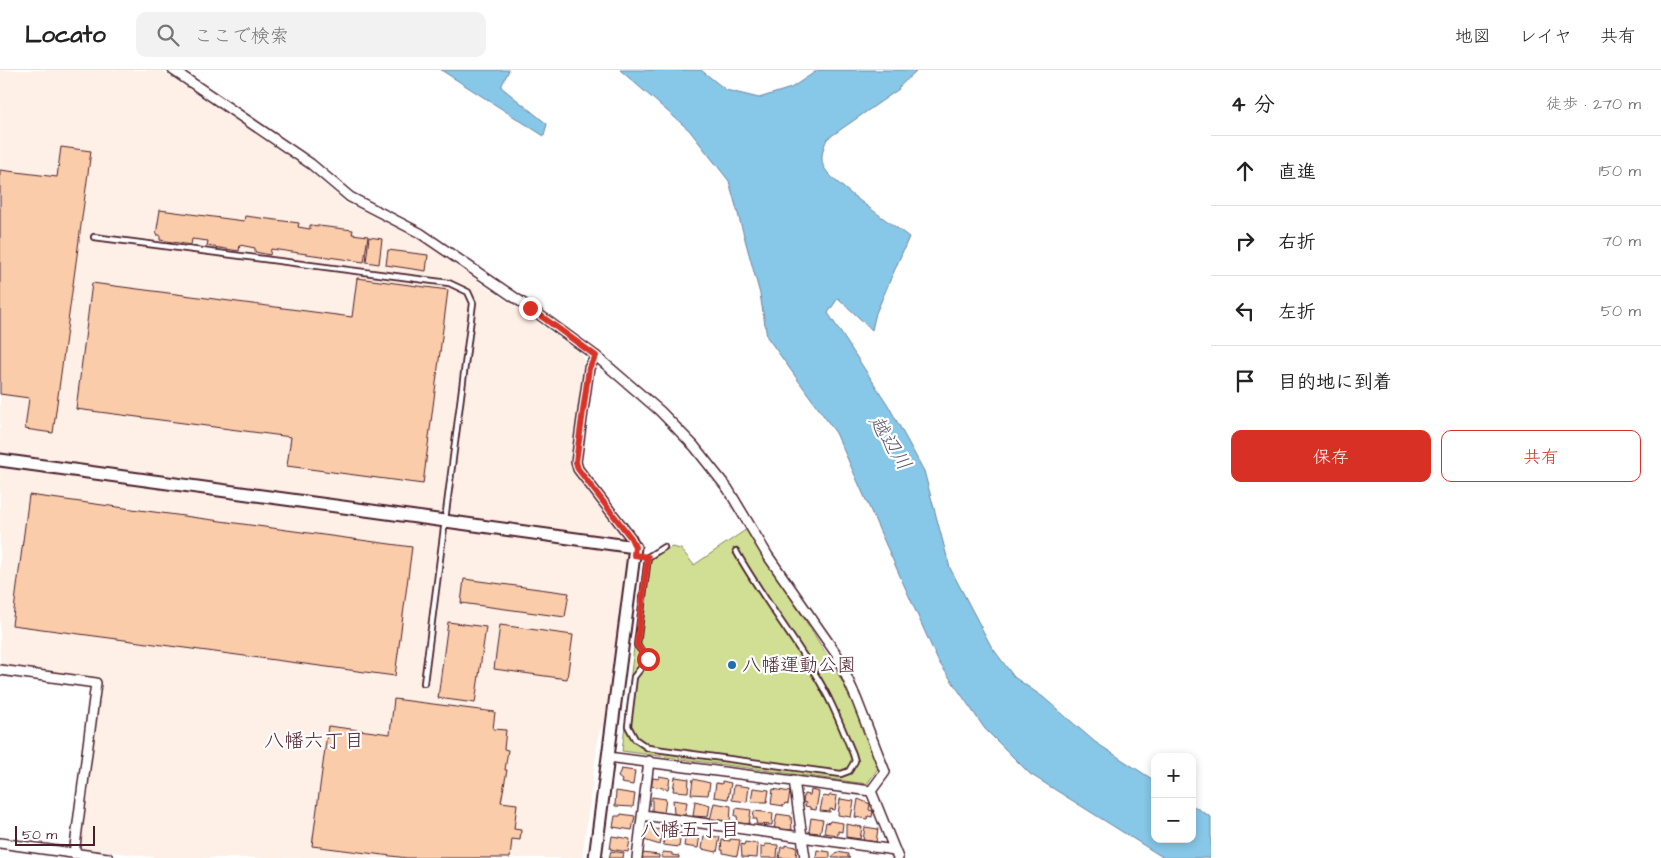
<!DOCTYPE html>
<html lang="ja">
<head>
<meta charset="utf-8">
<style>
	body { margin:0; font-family:"Architects Daughter","Klee One",sans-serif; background:#f2f2f2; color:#222 }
	.controls { position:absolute; right:15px; bottom:15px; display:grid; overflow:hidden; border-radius:10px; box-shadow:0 2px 8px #0003 }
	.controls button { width:45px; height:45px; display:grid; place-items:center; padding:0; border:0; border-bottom:1px solid #e0e0e0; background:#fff; color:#222; font:25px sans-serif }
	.scale { position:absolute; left:15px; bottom:12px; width:80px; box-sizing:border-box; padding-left:5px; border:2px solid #4a1f2b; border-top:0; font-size:14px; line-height:18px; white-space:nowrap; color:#4a1f2b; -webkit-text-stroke:4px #fff; paint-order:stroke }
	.stop { position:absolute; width:15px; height:15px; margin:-11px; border:4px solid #d93025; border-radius:50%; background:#fff }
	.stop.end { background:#d93025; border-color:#fff; box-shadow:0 1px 5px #0008 }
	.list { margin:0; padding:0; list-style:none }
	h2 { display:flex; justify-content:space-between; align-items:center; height:65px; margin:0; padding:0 20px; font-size:21px }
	h2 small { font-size:16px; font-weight:400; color:#767676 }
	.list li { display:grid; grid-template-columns:32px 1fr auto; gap:15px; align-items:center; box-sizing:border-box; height:70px; padding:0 20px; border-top:1px solid #e0e0e0 }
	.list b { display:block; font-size:19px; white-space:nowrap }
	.list em { font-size:16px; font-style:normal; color:#767676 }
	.actions { display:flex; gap:10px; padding:15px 20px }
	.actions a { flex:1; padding:11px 0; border:1px solid #d93025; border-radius:10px; text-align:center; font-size:18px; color:#d93025 }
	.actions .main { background:#d93025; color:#fff }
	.icon { flex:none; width:28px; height:28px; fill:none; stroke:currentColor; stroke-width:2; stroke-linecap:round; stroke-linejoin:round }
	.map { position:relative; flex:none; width:1211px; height:788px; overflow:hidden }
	header { display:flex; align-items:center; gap:30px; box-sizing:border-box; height:70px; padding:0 25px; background:#fff; border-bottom:1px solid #e0e0e0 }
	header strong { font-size:24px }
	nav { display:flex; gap:28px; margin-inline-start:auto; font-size:18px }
	.search { width:350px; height:45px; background:#f2f2f2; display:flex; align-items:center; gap:12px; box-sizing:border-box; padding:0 18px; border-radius:10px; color:#767676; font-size:19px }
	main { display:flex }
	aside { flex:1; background:#fff }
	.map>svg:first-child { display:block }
	.built { fill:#fef0e6 }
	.green { fill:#d0df93; stroke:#8d7f5f }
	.water { fill:#87c7e8; stroke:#6f849c }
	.building { fill:#fbccaa; stroke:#4a1f2b }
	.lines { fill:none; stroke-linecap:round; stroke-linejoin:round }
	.service-casing { stroke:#4a1f2b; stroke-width:8 }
	.minor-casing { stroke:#4a1f2b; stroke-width:12 }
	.tertiary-casing { stroke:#4a1f2b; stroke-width:15 }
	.service { stroke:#fff; stroke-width:4.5 }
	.minor { stroke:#fff; stroke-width:9 }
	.tertiary { stroke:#fff; stroke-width:11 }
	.route { stroke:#d93025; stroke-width:6 }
	.poi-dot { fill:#1f6fb2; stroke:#fff; stroke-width:2 }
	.labels { text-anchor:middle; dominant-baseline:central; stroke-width:4.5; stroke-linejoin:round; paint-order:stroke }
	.poi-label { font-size:19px; fill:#4a1f2b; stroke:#fff; text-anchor:start }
	.water-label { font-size:20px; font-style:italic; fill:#5f5a6d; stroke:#fff }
	.neighbourhood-label { font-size:20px; fill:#4a1f2b; stroke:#fff }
</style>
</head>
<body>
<header>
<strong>Locato</strong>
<div class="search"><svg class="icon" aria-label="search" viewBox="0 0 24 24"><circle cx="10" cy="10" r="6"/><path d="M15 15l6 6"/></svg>ここで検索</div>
<nav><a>地図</a><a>レイヤ</a><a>共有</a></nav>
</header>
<main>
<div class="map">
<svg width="1211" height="788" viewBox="0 0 1211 788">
	<rect width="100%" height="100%" fill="#fff"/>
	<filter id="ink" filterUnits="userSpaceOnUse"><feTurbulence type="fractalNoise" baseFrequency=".02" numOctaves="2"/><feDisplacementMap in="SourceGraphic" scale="10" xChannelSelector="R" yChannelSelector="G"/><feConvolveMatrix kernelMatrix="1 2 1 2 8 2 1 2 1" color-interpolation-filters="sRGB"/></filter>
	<g filter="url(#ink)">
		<!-- built -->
		<path class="built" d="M0 0H161L307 99 346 133 417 168 581 283 584 290 570 393 572 401 629 476 604 653 599 662 582 788H159L81 778 79 774 100 609 0 595Z"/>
		<!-- green -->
		<path class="green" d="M747 459C780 515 820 568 850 626 862 648 869 673 879 697L867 714 622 681 644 491 672 477 681 479 694 495Z"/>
		<!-- water -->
		<path class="water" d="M441 0H509L501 17 547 54 544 66Z
			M620 0H701L726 20 759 28 791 18 818 0H917L898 18 899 19 827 69C823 78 819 90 825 99 837 117 890 152 909 167L876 243 872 260 838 228 828 243 888 335 924 401 950 498 991 576 1014 607 1043 627 1095 672 1155 711V769H1192V735L1211 747V788H1164L1030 704 985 659 938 591 836 363 767 267 760 224 729 111 689 60Z"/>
		<!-- building -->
		<path class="building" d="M61 77 91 81 53 363 25 359 29 328 0 324V100L57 107Z
			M160 140 244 151 245 146 299 153 298 157 310 159V155L353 160 352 164 368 166 364 192 271 179 270 185 255 182V178L240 175 239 181 207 176 208 171 192 169 191 175 160 170V165H156Z
			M369 167 382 169 379 194 366 192Z
			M388 180 428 185 426 201 386 195Z
			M357 208 448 220 423 414 287 396 291 367 76 339 92 213 352 247Z
			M29 425 412 477 395 606 12 555Z
			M464 509 569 523 565 547 461 533Z
			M448 552 486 557 475 633 438 628Z
			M500 555 573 565 567 609 494 599Z
			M394 629 495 642 493 659 506 660 504 679 508 680 505 700H507L501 732 517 734 514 759 521 760 520 770 512 769 510 788H407L312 776 328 656 390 664Z
			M621 699 635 701 633 715 621 713 622 710 618 707Z
			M659 706 670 708 668 719 651 716 653 708 659 709Z
			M675 707 689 709 688 722 673 721Z
			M693 709 710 713 708 725 691 724Z
			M722 711 731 713 728 729 714 727 716 713 722 714Z
			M734 715 749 717 747 732 732 730Z
			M753 718 769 720 767 732H751Z
			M773 719 790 722 788 734 785 733 784 736 771 734Z
			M811 720 819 722 816 740 810 739V737L805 736 806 733 803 732 804 724 810 725Z
			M616 721 635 724 633 737 615 736Z
			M830 725 837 726 835 740 830 739V742L820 741 823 726 829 727Z
			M652 727 666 729 664 743 652 741Z
			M840 729 854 731 851 747 838 745Z
			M858 729 870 734 869 740 873 741 872 747 868 746 867 749 855 747Z
			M673 730 687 732 685 746 674 744Z
			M695 731 710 735 708 747 693 746Z
			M714 733 731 736 730 754 710 750Z
			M736 738 751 740 749 754 738 753 737 746H735Z
			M754 741 773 743 772 755 756 754 757 749H753Z
			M621 744 635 746 632 760 613 757 615 746H620Z
			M777 744 791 746 792 760 774 759Z
			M811 748 823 750 820 763 809 762Z
			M830 751 843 753 842 762 838 761V765L824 763 826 752 829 753Z
			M846 754 862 757 860 769 846 767Z
			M865 757 878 759 876 772 863 770Z
			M646 758 663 760 660 775 644 770Z
			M665 761 681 763 679 777 663 775Z
			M686 763 700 765 698 778 684 776Z
			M612 766 630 769 628 782 610 779Z
			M704 766 720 767 717 782 702 779Z
			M730 769 740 770 737 786 723 783V780H721L722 770 730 771Z
			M745 772 758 774 757 788 742 787 741 774 744 775Z
			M765 774 778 775 777 788H761V776L765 777Z
			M785 775 797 777 796 788H779L781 777H785Z
			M817 780 830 782V788H816Z
			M611 781 624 783 623 788H609Z
			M663 782 672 783V785L679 786V788H662Z
			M837 782 848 784V787L850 788H832Z
			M642 783 659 785V788H642Z"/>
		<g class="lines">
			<defs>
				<path id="service" d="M94 167 449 213 468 222 473 233 424 613
					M664 477 648 487 637 575 648 589 634 607 628 656 635 669 648 678 841 704 849 701 855 691 853 684C841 656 831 629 815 604 790 562 760 524 736 481"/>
				<path id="minor" d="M173 0 311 94 350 127 420 163 530 238 596 286 660 341 694 376 728 419 768 486 837 585 856 628 885 702 871 721
					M596 286 589 298 576 392 578 399 631 468 635 477
					M0 600 96 613 74 784
					M608 687 871 721 898 788
					M794 710 805 788
					M643 745 895 780
					M0 773 108 788
					M637 788 649 691"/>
				<path id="tertiary" d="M0 390 635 477 595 788"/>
			</defs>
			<!-- service casing -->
			<use href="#service" class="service-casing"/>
			<!-- minor casing -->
			<use href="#minor" class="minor-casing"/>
			<!-- tertiary casing -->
			<use href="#tertiary" class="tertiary-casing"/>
			<!-- service -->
			<use href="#service" class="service"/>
			<!-- minor -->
			<use href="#minor" class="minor"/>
			<!-- tertiary -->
			<use href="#tertiary" class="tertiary"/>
		</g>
	</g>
	<g class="lines" filter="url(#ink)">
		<!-- route -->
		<path class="route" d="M530 238 596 286 589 298 576 392 578 399 631 468 635 477 634 485 648 487 637 575 648 589"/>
	</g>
	<!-- markers -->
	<circle class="poi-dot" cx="732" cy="595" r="5"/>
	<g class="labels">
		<!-- poi labels -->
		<g class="poi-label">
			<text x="742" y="595">八幡運動公園</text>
		</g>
		<!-- water labels -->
		<g class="water-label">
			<text transform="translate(890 373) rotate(58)">越辺川</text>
		</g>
		<!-- neighbourhood labels -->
		<g class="neighbourhood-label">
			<text x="314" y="671">八幡六丁目</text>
			<text x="690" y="760">八幡五丁目</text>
		</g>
	</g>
</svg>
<div class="controls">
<button>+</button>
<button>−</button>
</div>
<div class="scale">50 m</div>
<div class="stop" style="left:648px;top:589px"></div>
<div class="stop end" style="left:530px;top:238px"></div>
</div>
<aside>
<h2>4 分<small>徒歩 · 270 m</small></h2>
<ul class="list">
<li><svg class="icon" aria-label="ahead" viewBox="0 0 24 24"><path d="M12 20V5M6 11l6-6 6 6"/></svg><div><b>直進</b></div><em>150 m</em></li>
<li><svg class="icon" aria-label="right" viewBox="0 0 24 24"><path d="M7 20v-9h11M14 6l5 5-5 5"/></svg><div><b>右折</b></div><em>70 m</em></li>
<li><svg class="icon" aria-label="left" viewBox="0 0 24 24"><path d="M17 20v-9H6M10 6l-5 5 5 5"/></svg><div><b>左折</b></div><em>50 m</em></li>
<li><svg class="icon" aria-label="arrive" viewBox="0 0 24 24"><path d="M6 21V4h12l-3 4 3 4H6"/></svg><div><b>目的地に到着</b></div></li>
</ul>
<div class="actions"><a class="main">保存</a><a>共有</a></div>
</aside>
</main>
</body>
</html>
